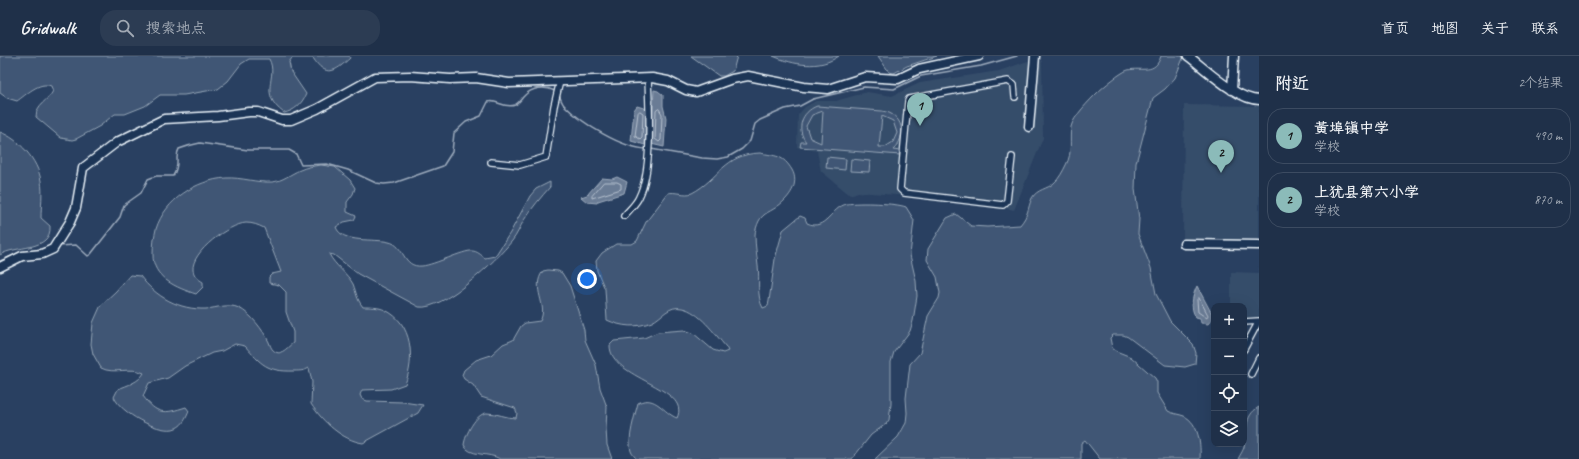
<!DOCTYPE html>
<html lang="zh">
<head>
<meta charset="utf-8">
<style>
	body { margin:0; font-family:Caveat,"LXGW WenKai TC",sans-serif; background:#2c3c53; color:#f1f3f6 }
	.controls { position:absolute; right:12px; bottom:12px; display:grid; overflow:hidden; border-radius:8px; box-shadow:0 4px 16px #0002 }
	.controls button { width:36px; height:36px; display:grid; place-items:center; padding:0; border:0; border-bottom:1px solid #3c4b61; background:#1f3049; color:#f1f3f6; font:20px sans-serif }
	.you { position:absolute; left:587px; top:223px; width:14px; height:14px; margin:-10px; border:3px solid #fff; border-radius:50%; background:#1a73e8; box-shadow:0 0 0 6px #1a73e833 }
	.badge { display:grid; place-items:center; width:26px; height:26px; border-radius:50%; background:#8bbbb9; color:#111; font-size:13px; font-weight:700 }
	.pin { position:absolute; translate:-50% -33px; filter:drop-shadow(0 1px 2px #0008) }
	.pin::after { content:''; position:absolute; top:21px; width:14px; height:12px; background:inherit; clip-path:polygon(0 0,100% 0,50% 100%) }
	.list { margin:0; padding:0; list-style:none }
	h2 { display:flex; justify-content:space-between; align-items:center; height:52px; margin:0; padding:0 16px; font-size:17px }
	h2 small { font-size:13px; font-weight:400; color:#a1a9b4 }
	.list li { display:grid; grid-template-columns:26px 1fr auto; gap:12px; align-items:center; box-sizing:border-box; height:56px; margin:0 8px 8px; padding:0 8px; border:1px solid #3c4b61; border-radius:16px }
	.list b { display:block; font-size:15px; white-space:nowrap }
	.list p { margin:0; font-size:13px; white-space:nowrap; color:#a1a9b4 }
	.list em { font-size:13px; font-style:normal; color:#a1a9b4 }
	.icon { flex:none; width:22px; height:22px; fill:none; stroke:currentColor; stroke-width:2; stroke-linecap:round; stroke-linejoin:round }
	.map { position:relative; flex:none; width:1259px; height:403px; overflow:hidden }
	header { display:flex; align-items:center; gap:24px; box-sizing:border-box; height:56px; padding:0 20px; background:#1f3049; border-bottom:1px solid #3c4b61 }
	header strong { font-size:19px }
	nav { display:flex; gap:22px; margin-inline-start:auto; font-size:14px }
	.search { width:280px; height:36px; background:#2c3c53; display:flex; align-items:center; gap:10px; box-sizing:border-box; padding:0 14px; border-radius:16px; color:#a1a9b4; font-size:15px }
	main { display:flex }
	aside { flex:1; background:#1f3049 }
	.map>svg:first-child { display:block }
	.built { fill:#364d6b }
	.green { fill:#415774; stroke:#94a4b6; fill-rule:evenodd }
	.water { fill:#6b7c95; stroke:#9dabbd }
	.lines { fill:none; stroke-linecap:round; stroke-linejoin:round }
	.shore { stroke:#b6c2d0; stroke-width:1 }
	.stream { stroke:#9dabbd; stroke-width:1.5 }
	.street-casing { stroke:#e8f1f8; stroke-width:8 }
	.secondary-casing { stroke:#e8f1f8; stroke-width:11 }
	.street { stroke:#1d3557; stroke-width:5.5 }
	.secondary { stroke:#1d3557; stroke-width:8 }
</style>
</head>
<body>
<header>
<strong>Gridwalk</strong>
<div class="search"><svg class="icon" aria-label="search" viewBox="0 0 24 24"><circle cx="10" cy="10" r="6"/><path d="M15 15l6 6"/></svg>搜索地点</div>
<nav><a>首页</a><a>地图</a><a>关于</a><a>联系</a></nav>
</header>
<main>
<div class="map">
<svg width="1259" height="403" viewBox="0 0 1259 403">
	<rect width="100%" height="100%" fill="#294061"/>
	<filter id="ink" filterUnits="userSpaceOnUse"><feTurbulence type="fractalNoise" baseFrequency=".025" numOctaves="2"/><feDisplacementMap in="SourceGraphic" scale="8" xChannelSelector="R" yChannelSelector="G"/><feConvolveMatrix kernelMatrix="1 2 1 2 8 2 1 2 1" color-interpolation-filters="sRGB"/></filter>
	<g filter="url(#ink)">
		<!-- built -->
		<path class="built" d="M1028 5H1042L1043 82 1014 154 993 149 897 139 858 136 850 139 821 115 817 95 797 91 798 59 805 51 816 45H836L867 36 892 40 920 27 999 15Z
			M1184 49 1259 50V185L1183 184Z
			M1259 211V262H1244V250H1231V216L1258 217Z"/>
		<!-- green -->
		<path class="green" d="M0 0H349L350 2C335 16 326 22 313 2H292L289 6 291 16 306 38C302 48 294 55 284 57 257 37 279 22 269 3H249L241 8 228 25 218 33 184 39H160L145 50 125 58H115L111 61 100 70 76 83 72 84 61 82 36 61C36 48 48 45 53 35L51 30C39 25 26 39 17 45L7 42 0 37Z
			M691 0H737L733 15 724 20H719Z
			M773 0H839C819 14 794 9 773 0Z
			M878 0H937L907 10 894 17 889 16Z
			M1161 0H1184L1175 22 1165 33 1153 42 1136 107 1135 133 1139 163 1138 178 1151 212 1156 238 1170 265 1193 288 1196 297 1195 308 1185 311 1165 309 1128 281 1123 279H1113L1110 282 1112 292 1116 295 1131 301 1155 322 1157 326V337L1168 355C1173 358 1179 358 1184 360 1199 367 1201 389 1200 403H1100L1085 384 1081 387V403H875L898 381 906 367 907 357 906 342 910 308 920 297 928 260 939 242 940 237 937 221 927 204 928 193 947 162 956 158 971 170 987 171 1020 169C1029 158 1027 154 1032 142 1037 133 1048 133 1054 127 1059 123 1063 115 1066 109 1073 96 1069 85 1071 71 1073 61 1090 44 1097 37 1103 31 1121 16 1128 14 1142 11 1155 19 1161 0Z
			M817 50 882 55C903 58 908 80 893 94L900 95V99L800 91 801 86H806C796 73 801 56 817 50ZM823 55 821 86V87L810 82 806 70 812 59ZM882 60 893 65 897 77 893 86 885 91H879Z
			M0 76C19 83 38 104 41 125 43 137 41 150 41 162L50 170C52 196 14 189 0 199Z
			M760 97C776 100 783 99 792 114 800 128 789 142 778 150 772 155 763 157 759 165 757 169 755 175 755 179 755 190 757 200 758 210 760 223 756 240 763 252L768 250 769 245 775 203 783 174 800 160 805 162 807 167C826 176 831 151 847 148 859 146 896 147 906 151L914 164 910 199 916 225 917 240 913 265 910 275 894 296 891 306V348L889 364 886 368 871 379 852 403H637C635 401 632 398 631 395 627 384 635 359 638 347 656 338 663 357 677 362 692 331 609 323 610 289L614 285 644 282 658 276 684 274 693 277 713 294 723 297 728 295 726 291C715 278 699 255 682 252 669 249 662 261 652 266 636 272 622 271 607 264L605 233 597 215 596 205 602 197 616 188H632L637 185 646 166 668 137C675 135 685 140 692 137 719 123 724 98 760 97Z
			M827 101 846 103 845 114 826 112Z
			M851 103 870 105 869 116 850 115Z
			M321 109 335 111 350 124 355 132 353 138 347 146V156L356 160 354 164 344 166 336 171C342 188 374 182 389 186 405 189 402 212 422 210 434 209 464 194 472 195 477 195 481 199 485 202L495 200 510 177 530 140 536 133 550 126V131C541 141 532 152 524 164 520 171 517 179 512 185 497 204 443 255 419 251L358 218 334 199 329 198C335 210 347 217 353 228 357 238 356 242 363 251 370 251 379 251 385 254 413 267 415 303 405 328L391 333 362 334 360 339 362 343 367 345 403 346 423 349 418 357 363 387C342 384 323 366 311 348L312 326 309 312C304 315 300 315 294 315 267 316 261 308 245 290L235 288 222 295 212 297 185 310 168 322 149 327 143 340C157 359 164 358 186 351L189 355C186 363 182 371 173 373 156 376 121 357 114 341L118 333C128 329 139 326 144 317 130 310 114 319 101 312L93 298 91 288 93 267 101 249 116 235 130 219 140 220C156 241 179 254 206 253 217 252 228 247 239 252 251 258 263 274 269 286 270 289 271 292 273 294 275 296 279 298 281 296 285 295 290 289 293 287V276L286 256V236L279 229 269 227V221L272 218 281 216 264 172C258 169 253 167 246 167 229 168 191 196 193 214 194 220 198 223 203 226V231L196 238C177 232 152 222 153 198 153 189 154 181 156 173 165 144 196 124 226 122 241 121 257 127 272 126 283 125 290 118 300 114 306 111 314 110 321 109Z
			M548 214 558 215 562 217 570 230 584 274 585 284 596 309 600 332 607 351 606 373 607 389 612 403H500C489 396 469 401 464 389 465 379 476 357 487 357 497 357 506 362 516 362L517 357 515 352 481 341 473 329 464 323 462 319 464 314 476 304 491 299 503 288 513 284 521 270 525 267 540 265C549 249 530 233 543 215Z
			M1259 351V403H1238C1240 399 1243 395 1244 391 1248 376 1243 360 1259 351Z"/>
		<!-- water -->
		<path class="water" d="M654 34 658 35 663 39V50L666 62 664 91 651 88Z
			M637 50 647 53 645 89 631 85 634 54Z
			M617 121 627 126 624 137 598 145 597 147 587 146 581 141 587 139 602 122 612 123Z
			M1197 230 1212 258V263L1208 268 1201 267 1200 262 1196 261C1189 252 1193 238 1197 230Z"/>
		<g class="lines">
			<!-- shore -->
			<path class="shore" d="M659 53 662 58 661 84 659 86 655 83 656 55Z
				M640 55 643 57 642 81 640 83 635 80 638 57Z
				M604 126H617L621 128V133L592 142V140Z
				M1199 242 1208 259 1207 262 1198 256 1197 244Z"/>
			<!-- stream -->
			<path class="stream" d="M559 39C561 43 562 48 565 50 583 68 621 92 647 93
				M651 93 702 102 717 103 728 101 742 93 750 85 755 68 760 64 785 53 800 50 813 43 864 31 894 33 921 20 981 10 1017 0
				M58 190 76 189 88 200 91 198 120 161 124 149 141 137 148 123 156 120H173C181 107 174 101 179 93 184 91 195 88 200 87L248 94H289L296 98 301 109 327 108 348 114 376 127 384 128 394 127 443 110 452 96 454 77 466 66 481 60 488 46C496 43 504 53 515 49 519 47 521 43 524 40 532 31 545 30 555 35
				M32 195 48 191
				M0 205 20 197"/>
			<defs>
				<path id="street" d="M1012 101 1007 145 1003 149 904 137 900 133 908 45 909 43 1008 25 1014 29 1015 41
					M491 106 520 109 546 101 554 50 560 25
					M624 160C629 154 636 148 639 141 653 113 649 53 648 22
					M1244 266 1259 265 1244 293
					M1251 318 1259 302"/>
				<path id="secondary" d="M1188 0C1206 13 1237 44 1259 44
					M1232 34 1234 0
					M1029 71 1035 0
					M1184 188 1259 189
					M0 211 22 200 42 198 53 193 70 166 76 152 83 112 117 86 164 63 218 60 249 56H258L282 64H291L317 53 375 21 410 20 450 23 476 22 509 27 652 22 668 25 686 34 696 36 732 23 748 20 804 31 828 33 865 21 898 23 919 13 979 0"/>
			</defs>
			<!-- street casing -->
			<use href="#street" class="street-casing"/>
			<!-- secondary casing -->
			<use href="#secondary" class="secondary-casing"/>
			<!-- street -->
			<use href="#street" class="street"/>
			<!-- secondary -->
			<use href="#secondary" class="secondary"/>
		</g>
	</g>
</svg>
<div class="controls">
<button>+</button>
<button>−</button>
<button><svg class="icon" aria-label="locate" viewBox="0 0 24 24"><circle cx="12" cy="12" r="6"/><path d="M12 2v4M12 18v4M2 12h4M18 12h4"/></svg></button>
<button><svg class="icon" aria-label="layers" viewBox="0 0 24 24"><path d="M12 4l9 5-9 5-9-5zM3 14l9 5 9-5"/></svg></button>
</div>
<div class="you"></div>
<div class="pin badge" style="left:920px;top:70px">1</div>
<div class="pin badge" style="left:1221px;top:117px">2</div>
</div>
<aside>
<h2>附近<small>2个结果</small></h2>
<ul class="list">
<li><span class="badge">1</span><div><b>黄埠镇中学</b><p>学校</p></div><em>490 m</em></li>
<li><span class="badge">2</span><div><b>上犹县第六小学</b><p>学校</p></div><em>870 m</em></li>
</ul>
</aside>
</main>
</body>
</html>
